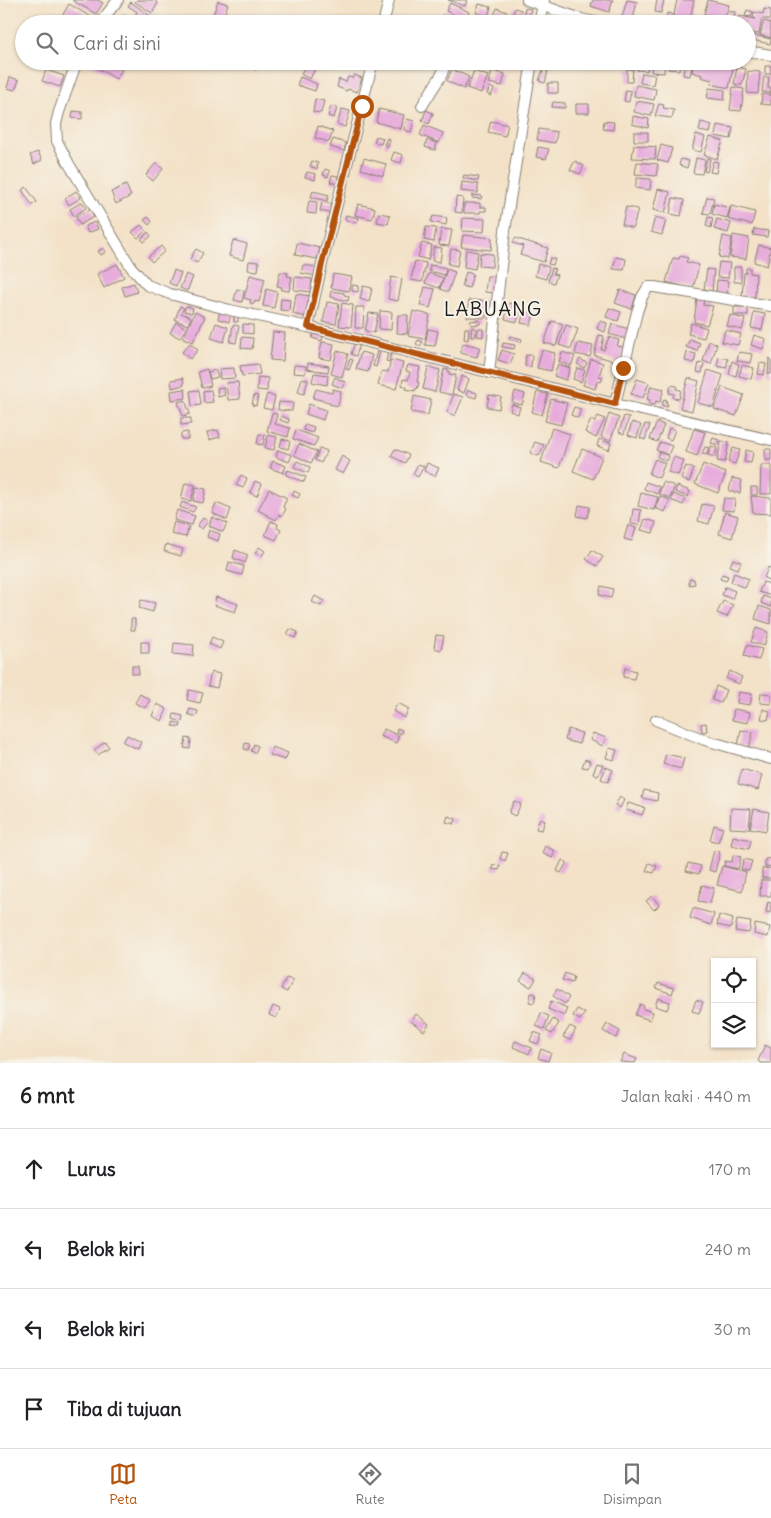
<!DOCTYPE html>
<html lang="id">
<head>
<meta charset="utf-8">
<style>
	body { margin:0; font-family:Delius,sans-serif; background:#f6f6f6; color:#202124 }
	.controls { position:absolute; right:15px; bottom:15px; display:grid; overflow:hidden; border-radius:0px; box-shadow:0 1px 4px #0004 }
	.controls button { width:45px; height:45px; display:grid; place-items:center; padding:0; border:0; border-bottom:1px solid #e0e0e0; background:#fff; color:#202124; font:25px sans-serif }
	.stop { position:absolute; width:15px; height:15px; margin:-11px; border:4px solid #b45309; border-radius:50%; background:#fff }
	.stop.end { background:#b45309; border-color:#fff; box-shadow:0 1px 5px #0008 }
	.list { margin:0; padding:0; list-style:none }
	h2 { display:flex; justify-content:space-between; align-items:center; height:65px; margin:0; padding:0 20px; font-size:21px }
	h2 small { font-size:16px; font-weight:400; color:#757577 }
	.list li { display:grid; grid-template-columns:32px 1fr auto; gap:15px; align-items:center; box-sizing:border-box; height:80px; padding:0 20px; border-top:1px solid #e0e0e0 }
	.list b { display:block; font-size:19px; white-space:nowrap }
	.list em { font-size:16px; font-style:normal; color:#757577 }
	.icon { flex:none; width:28px; height:28px; fill:none; stroke:currentColor; stroke-width:2; stroke-linecap:round; stroke-linejoin:round }
	.map { position:relative; flex:none; width:771px; height:1063px; overflow:hidden }
	.search { position:absolute; background:#fff; box-shadow:0 1px 4px #0004; left:15px; right:15px; top:15px; height:55px; display:flex; align-items:center; gap:12px; box-sizing:border-box; padding:0 18px; border-radius:28px; color:#757577; font-size:19px }
	.sheet { height:385px; background:#fff }
	nav { display:flex; justify-content:space-around; align-items:center; box-sizing:border-box; height:70px; border-top:1px solid #e0e0e0; background:#fff; font-size:14px; color:#757577 }
	nav a { display:grid; justify-items:center; gap:2px }
	nav .on { color:#b45309 }
	.map>svg:first-child { display:block }
	.building { fill:#e7acdc }
	.lines { fill:none; stroke-linecap:round; stroke-linejoin:round }
	.minor-casing { stroke:#887f72; stroke-width:12 }
	.minor { stroke:#fff; stroke-width:10 }
	.route { stroke:#b45309; stroke-width:6 }
	.labels { text-anchor:middle; dominant-baseline:central; stroke-width:4; stroke-linejoin:round; paint-order:stroke }
	.quarter-label { font-size:20px; letter-spacing:1px; fill:#1c1c1c; stroke:#f7f3e8 }
</style>
</head>
<body>
<div class="map">
<svg width="771" height="1063" viewBox="0 0 771 1063">
	<rect width="100%" height="100%" fill="#f7f3e8"/>
	<filter id="ink" filterUnits="userSpaceOnUse"><feTurbulence type="fractalNoise" baseFrequency=".02" numOctaves="2"/><feDisplacementMap in="SourceGraphic" scale="10" xChannelSelector="R" yChannelSelector="G"/><feConvolveMatrix kernelMatrix="1 2 1 2 8 2 1 2 1" color-interpolation-filters="sRGB"/></filter>
	<filter id="wash" filterUnits="userSpaceOnUse"><feTurbulence type="fractalNoise" baseFrequency=".0096" numOctaves="4" result="noise"/><feDisplacementMap in="SourceGraphic" scale="20" xChannelSelector="R" yChannelSelector="G"/><feGaussianBlur stdDeviation="1.12" result="paint"/><feColorMatrix in="noise" values="0 0 0 0 0 0 0 0 0 0 0 0 0 0 0 0 0 1.4 0 .05"/><feComposite in="paint" operator="in"/></filter>
	<g filter="url(#wash)">
		<rect width="100%" height="100%" fill="#f3e2c8"/>
		<g id="blocks">
			<!-- building -->
			<path class="building" d="M72 0H98L103 3 96 14Z
				M137 0H154L158 3 152 13 135 2Z
				M448 0H467L465 6Z
				M593 0H613L609 12 591 6Z
				M627 0 637 2 633 19 622 17Z
				M657 0H664L661 13 655 12Z
				M677 0H694L689 24H672Z
				M708 0 729 5 725 19 704 14Z
				M218 1 228 4 221 24 211 21Z
				M131 2 156 20 153 24H144L134 17 137 12 128 6Z
				M450 3 469 12 465 20 446 11Z
				M69 4 93 18 89 24H76L62 16Z
				M479 4 491 7 488 16 476 13Z
				M497 8 509 13 504 24H490Z
				M515 8 521 10 516 23 510 21Z
				M525 8 531 9 529 17 534 18 533 24H521Z
				M764 9 771 10V19H762L759 34 749 32V29L747 28V24H737L739 16 756 19 753 18 754 12 763 14Z
				M747 10 753 12 751 17 745 16Z
				M731 11 735 12 732 24H728Z
				M667 13 672 14 671 23 666 22Z
				M124 15 137 24H116L110 19 111 18 118 23Z
				M442 15 449 17 447 24H439Z
				M452 19 460 22V24H451Z
				M703 19 727 23V24H703Z
				M764 21 771 23V38L760 35Z
				M749 34 771 39 770 44 748 39Z
				M94 61H106L122 70 116 79 92 65Z
				M242 61H259L256 70 241 65Z
				M307 61H319L310 79 301 74Z
				M497 61H504L501 70 495 68Z
				M611 61H626L625 66 611 63Z
				M638 61H649L647 71 637 70Z
				M652 61H665L664 73 651 72Z
				M669 61H680L679 70 668 69Z
				M685 61H693L690 76 683 75Z
				M695 61H738L737 65 734 64 729 88 711 84 712 80 701 77 702 75 692 72Z
				M519 63 528 66V69L518 66Z
				M765 66H771V74H765Z
				M737 67 746 69 742 85 734 84Z
				M452 69 469 77 464 89 447 81Z
				M627 69H633L632 82H627Z
				M46 70 64 76 60 87 42 81Z
				M543 70 548 71 545 83 539 81Z
				M474 71 488 76 481 93 467 88Z
				M492 71 505 74 502 86 489 83Z
				M748 71 760 72 758 94 747 93Z
				M642 73 655 75 653 85 640 83Z
				M354 75 362 78 357 92 348 89 347 91 337 87 339 79 346 82 348 77 353 78Z
				M10 77 19 80 15 90 7 88Z
				M300 77 317 84 315 91 297 85Z
				M764 77H769L768 88H771V93L762 92Z
				M548 83H558V93H548Z
				M636 85 656 89 654 100 634 96Z
				M490 87 494 89 491 96 487 94Z
				M733 87 744 89 741 111 730 110Z
				M709 88 725 90 724 100 707 98Z
				M626 90 631 91 629 102 624 101Z
				M762 94 771 95V105L761 104Z
				M315 99 324 101 321 113 313 112Z
				M636 101 654 104 651 116 634 112Z
				M553 102 565 103V108L552 107Z
				M576 104H589V113H576Z
				M659 104 664 105 663 108 674 110 672 118 655 116Z
				M331 106 337 108 334 118 328 116Z
				M342 109 350 111 345 127 337 124Z
				M379 109 404 115 401 129 376 122Z
				M426 110 433 113 429 124 422 121Z
				M73 111 82 112V119L72 118Z
				M633 116 649 119 648 128 632 124Z
				M407 119 414 121 411 132 404 130Z
				M491 121 508 125 505 136 488 132Z
				M604 121 614 122 613 130 603 129Z
				M701 122 712 125 710 133 699 131Z
				M424 125 443 133 439 143 420 135Z
				M717 125 733 128 731 139 715 136Z
				M318 126 333 131 329 142 315 138Z
				M539 129 557 132 555 143 537 140Z
				M634 132H648V141H634Z
				M696 134 705 137 701 152 692 150Z
				M376 136 383 138 381 144 374 142Z
				M710 137 723 141 717 159 704 155Z
				M387 138 390 139 387 147 384 145Z
				M333 139 346 143 344 151 330 147Z
				M427 140 437 143 435 150 425 147Z
				M634 145 656 147 655 159 632 158Z
				M661 145 672 148 668 163 657 160Z
				M538 147 549 149 546 159 536 157Z
				M38 152 42 160 34 164 30 155Z
				M394 152 403 155 401 163 391 160Z
				M364 158 386 164 383 176 361 169Z
				M696 158 705 160 702 174 693 173Z
				M707 158 710 159 707 172 704 171Z
				M681 159 689 161 687 168 679 165Z
				M312 161 318 163 317 169 310 166Z
				M575 161 584 166 580 174 570 170Z
				M713 161 718 162 716 173 710 172Z
				M637 162 658 164 656 176 635 174Z
				M156 163 163 169 153 181 146 175Z
				M325 169 330 171 328 177 323 175Z
				M307 172 316 174 315 180 305 177Z
				M332 175 338 176 337 184 330 182Z
				M464 175 479 177 478 181 463 178Z
				M637 178 651 179 650 190 635 188Z
				M462 182 478 184V193L461 191Z
				M126 185 131 196 116 204 111 192Z
				M26 187 37 202 32 205 22 190Z
				M658 189 670 192 665 213 653 210Z
				M76 191 81 198 69 205 65 198Z
				M313 191 329 195 327 201 311 197Z
				M472 195 482 196 481 199 472 198Z
				M456 197 463 198 462 213 455 212Z
				M707 197 714 198 710 214 703 213Z
				M673 198 684 200 681 216 670 214Z
				M309 201 317 202 316 214 307 213Z
				M82 202 86 208 74 216 70 209Z
				M322 202 335 205 333 214 320 211Z
				M464 203H480V207H486V211H480V213H464Z
				M358 204 375 208 372 219 355 215Z
				M714 204 730 208 727 218 712 214Z
				M731 206 755 212 752 225 728 219Z
				M626 207 638 209 633 228 622 225Z
				M91 209 95 216 80 225 76 217Z
				M379 213 390 215 388 224 377 222Z
				M346 215 359 218 357 223 345 220Z
				M433 216 447 218 446 225 431 222Z
				M148 217 152 221 149 225 144 220Z
				M655 217 666 220 662 235 651 232Z
				M708 217 713 218 711 228 706 226Z
				M463 218 485 219 484 232 462 231Z
				M717 219 731 223 728 233 714 229Z
				M95 222 98 229 88 233 85 226Z
				M141 225 146 230 138 238 132 232Z
				M426 227 436 228 434 242 424 240Z
				M441 229 452 230 449 246 439 245Z
				M754 229 768 231 767 237 753 235Z
				M148 232 151 236 144 242 141 239Z
				M463 235 492 238 491 250 461 247Z
				M733 235 749 238 746 259 730 257Z
				M723 236 732 238 728 259 719 257Z
				M515 238 548 248 544 262 520 255 523 246 513 243Z
				M233 240 247 244 243 260 229 256Z
				M297 243 320 248 317 259 295 255Z
				M422 243 432 245 428 260 418 257Z
				M759 245 771 248 767 266 754 262Z
				M161 246 165 251 152 262 148 257Z
				M434 247 442 248 440 262 432 261Z
				M103 248 106 252 101 255 98 251Z
				M196 249 203 253 197 263 190 259Z
				M451 249 460 250 457 266 448 264Z
				M466 250 478 252 475 269 464 267Z
				M480 253 493 254 492 267 479 266Z
				M680 256 688 258 686 262 699 265 693 289 666 282 673 258 679 259Z
				M616 257 626 259 624 270 613 269Z
				M550 258 555 259 553 265 548 264Z
				M249 261 259 262 258 271 248 270Z
				M415 261 426 263 422 282 411 280Z
				M719 262 730 263 728 278 717 277Z
				M117 264 124 277 104 288 97 274Z
				M538 264 549 267 546 279 535 276Z
				M303 265 317 267 316 276 301 273Z
				M430 265 446 268 445 275 429 271Z
				M734 267H741V282H734Z
				M552 268 555 269 553 274 557 275 554 283 548 281Z
				M746 268H750V273L756 274 755 297 742 296 744 273H746Z
				M447 269 455 272 448 292 440 289Z
				M707 269 714 270 712 291 704 289Z
				M174 270 181 273 176 286 169 283Z
				M280 272 288 273 287 276 292 277 289 291 281 290 282 287 277 286Z
				M466 272 473 274 469 288 462 286Z
				M429 273 443 278 439 288 425 283Z
				M186 274 193 277 187 291 180 288Z
				M333 274 352 277 349 291 331 288Z
				M250 275 265 279 259 302 255 301 254 304 250 303 251 300 244 298Z
				M487 276H496L495 293 485 292Z
				M295 277 312 279 311 292 294 290Z
				M391 277 402 279 398 301 388 299Z
				M717 280 728 281 727 296 716 295Z
				M134 283 137 292 125 296 122 287Z
				M352 285 358 286V292L352 291Z
				M363 286 372 288 369 302 360 299Z
				M425 287 435 289 430 308 420 305Z
				M237 289 244 291 242 302 234 300Z
				M266 289 277 292 274 308 263 306Z
				M620 290 636 295 632 309 615 303Z
				M331 291 344 293V295L349 296 348 301 330 297Z
				M296 294 311 296 307 317 293 314Z
				M697 298 704 299 703 305 713 306 707 325 694 322Z
				M281 299 290 300 289 311 280 310Z
				M469 300 487 301 486 318 467 317Z
				M327 302 339 304 336 324 323 322Z
				M342 303 353 305 351 327 339 326Z
				M509 303 521 306 517 322 505 319Z
				M180 306 184 308 181 313 191 317 188 325 175 320Z
				M186 306 193 308 192 313 184 311Z
				M356 307H364L363 328H355Z
				M734 307H748V315H734Z
				M609 308 621 312 618 321 606 317Z
				M220 311 231 314 229 322 218 319Z
				M380 311 392 312 391 330 379 329Z
				M413 311 430 315 425 339 408 336Z
				M524 311 534 313 531 325 521 323Z
				M195 312 205 317 193 342 183 338Z
				M754 312 765 314 762 330 751 328Z
				M369 313 378 314 374 333 365 331Z
				M398 315H408L407 334 397 333Z
				M730 315 745 319 742 330 727 326Z
				M234 316H238V322H234Z
				M480 320V324L471 325 470 321Z
				M552 321 563 324 556 346 544 343Z
				M600 321 607 323 605 332 597 329Z
				M176 322 186 328 180 338 170 333Z
				M216 323 228 327 224 342 211 338Z
				M691 323 707 328 704 338 688 334Z
				M243 324 253 325V334L243 333Z
				M612 324 629 329 626 339 609 334Z
				M233 325 239 326 236 343 230 342Z
				M566 325 578 329 571 349 559 345Z
				M472 327 476 328 475 337H471Z
				M465 328H469L468 340 464 339Z
				M428 329 438 331 435 346 425 345Z
				M478 329H483V337L477 336Z
				M725 330 741 334 738 345 722 342Z
				M273 332 285 333 283 361 270 360Z
				M314 332 323 336 322 341 312 338Z
				M599 335 604 336 601 349 604 350 609 337 619 340 617 346 624 347 621 363 594 355Z
				M754 335 766 339 763 349 751 345Z
				M510 336 522 339 521 342 509 339Z
				M242 337 253 338 252 349 241 348Z
				M690 339 700 343 697 351 686 347Z
				M418 340 423 342 420 346 416 344Z
				M709 341 717 344 711 364 703 361Z
				M322 342 334 344 331 360 319 358Z
				M355 342 360 344 356 356 351 354Z
				M190 343 198 350 190 359 182 352Z
				M463 343 480 347 477 357 460 353Z
				M503 343 515 345 514 349 502 347Z
				M578 343 593 346 590 357 575 354Z
				M502 350 514 354 510 364 498 360Z
				M542 350 555 353 551 371 537 368Z
				M337 351 348 354 342 377 331 374Z
				M377 351 380 352 376 367 373 366Z
				M361 352 372 355 368 372 356 369Z
				M562 352 575 356 571 366 559 362Z
				M687 352 696 354 694 363 685 361Z
				M739 352 752 354 750 363 737 361Z
				M388 353 391 354 389 362 386 361Z
				M526 355H532L531 367 525 366Z
				M719 357 728 359 726 368 717 366Z
				M769 358 771 359V374H768Z
				M350 359 353 360 349 370 346 369Z
				M580 359 587 363 584 368 577 364Z
				M591 359 603 363 599 376 603 377 601 382 597 381 595 389 583 385Z
				M391 360 403 363 396 389 378 385 382 371 388 372Z
				M732 361 739 364 736 376 729 374Z
				M308 363 329 366 328 372 307 369Z
				M699 363 704 364 702 373 697 372Z
				M760 363 766 364 764 375 758 374Z
				M258 364 260 374 242 376 240 366Z
				M558 364 570 368 566 380 554 376Z
				M294 365 306 366 305 374 293 373Z
				M408 365 420 367 417 382 419 383 417 389H415V391L406 389 407 387 402 385 403 379 408 380 410 372 406 371Z
				M742 365 754 368 751 379 739 376Z
				M428 367 440 370 435 392 423 389Z
				M234 368 235 378 220 379 219 369Z
				M577 368 585 370 581 382 573 379Z
				M207 369 211 386 202 388 198 372Z
				M444 369 449 370V374L456 375 452 395 439 392Z
				M215 370 218 377 210 379 208 372Z
				M708 370 723 375 713 407 698 403Z
				M314 373 328 375 327 385 312 382Z
				M462 376 469 379 464 393 457 390Z
				M258 377 268 378 267 391 257 390Z
				M335 377 345 382 342 388 332 384Z
				M183 378 184 385 172 388 171 380Z
				M302 378 308 380 304 394 298 392Z
				M688 378 699 381 692 411 680 408Z
				M637 379 649 383 643 398 631 394Z
				M238 382 240 399 228 400 226 383Z
				M671 385 677 386 676 389 681 390 679 399 673 398 674 394 669 393Z
				M651 386 664 389 660 402 656 401 655 405 649 404 650 400 647 399Z
				M223 387 225 395 218 397 217 388Z
				M722 387 744 395 736 416 714 409Z
				M185 389 186 398 172 400 171 391Z
				M316 389 332 393 333 389 341 391 338 406 329 404V402L313 398Z
				M199 390 201 405 192 406 190 391Z
				M211 390 213 402 204 403 203 391Z
				M468 390 477 393 476 398 466 395Z
				M515 391 525 394 522 405 512 402Z
				M537 392 548 394 542 415 532 412Z
				M267 394 275 397 272 410 263 408Z
				M454 394 463 397 455 416 447 412Z
				M254 395 258 396 256 406 252 405Z
				M489 395 501 397 499 409 487 407Z
				M414 396 431 400 428 415 411 412Z
				M551 399 567 403 561 425 545 421Z
				M664 399 667 400 666 403 668 404 667 407 662 405Z
				M185 400 190 414 183 416 178 402Z
				M279 402 293 403 292 411 278 410Z
				M309 404 326 410 323 420 306 414Z
				M512 404 520 407 518 414 510 411Z
				M574 407 581 409 578 418 571 415Z
				M272 413 277 414 275 424 290 428 288 437 267 431Z
				M609 414 619 418 610 441 601 437Z
				M281 416 289 419 288 423 280 420Z
				M598 416 605 419 596 438 585 432 591 420 595 422Z
				M624 416 629 417 624 434 619 432Z
				M181 418H191V424L181 425Z
				M632 422 641 425 637 438 628 435Z
				M657 422 664 425 657 442 650 439Z
				M305 424 314 427 312 433 303 430Z
				M645 424 650 425 645 440 640 438Z
				M552 428 570 434 559 468 541 462Z
				M669 428 675 430 671 440 666 438Z
				M694 429 705 432 697 456 686 452Z
				M218 430 220 437 209 440 207 432Z
				M296 430 318 438 314 446 293 439Z
				M188 432V439H181V433Z
				M259 434 265 435 263 445 257 444Z
				M268 435 277 437 274 450 265 448Z
				M713 438 719 440 717 445 711 443Z
				M282 439 290 441 288 449 280 447Z
				M599 439 611 443 609 450 597 446Z
				M721 441 729 442 725 462 717 461Z
				M535 442 544 445 539 456 530 453Z
				M660 442 672 446 668 455 656 450Z
				M299 444 317 452 311 463 294 455Z
				M711 446 717 448 715 457 708 455Z
				M705 447 709 448 706 455 702 454Z
				M320 448 327 451 321 463 315 460Z
				M733 448 740 450 735 464 728 462Z
				M395 449 409 455 405 463 391 456Z
				M582 449 602 457 593 479 573 471Z
				M765 449H771V460H765Z
				M278 450 292 455 289 462 276 457Z
				M746 450 753 452 751 463 744 462Z
				M659 452 669 456 667 461 657 457Z
				M342 456 350 461 343 474 335 470Z
				M674 457 684 461 678 475 668 472Z
				M655 459 665 463 659 478 649 474Z
				M273 461 286 466 283 473 270 468Z
				M297 461 310 467 308 473 294 467Z
				M427 463 439 468 435 476 424 471Z
				M418 464 424 466 418 477 413 474Z
				M703 464 726 473 718 493 695 484Z
				M761 465H771V494H760Z
				M686 466 694 469 689 482 681 479Z
				M288 470 306 477 304 482 286 475Z
				M241 475 247 478 243 488 236 485Z
				M732 478 742 480 740 493 729 491Z
				M255 481 262 484 257 496 250 493Z
				M646 482 660 487 657 494 644 489Z
				M663 482 675 486 670 498 659 494Z
				M185 483 195 485 191 501 181 499Z
				M677 486 690 491 688 497 675 492Z
				M196 487 206 489 203 503 193 501Z
				M751 487H757V495H751Z
				M269 489 287 498 283 507 286 509 282 516 279 514 276 520 258 510Z
				M294 491 300 494 298 498 292 495Z
				M641 493 658 497 654 510 638 506Z
				M673 494 686 499 683 505 671 500Z
				M660 496 670 500 665 512 655 508Z
				M751 496 771 498V514L753 513Z
				M724 498 735 499 734 511 722 510Z
				M182 502 196 507 193 512 180 507Z
				M216 503 231 509 227 520 212 513Z
				M702 504 714 506 709 524 698 521Z
				M579 505 590 507 587 518 577 516Z
				M633 509 641 510 639 525 631 524Z
				M177 510 195 516 192 525 174 520Z
				M725 512 738 516 732 538 719 534Z
				M212 517 227 523 223 532 209 526Z
				M203 518 208 521 202 529 197 526Z
				M645 519 656 522 653 533 641 530Z
				M271 521 278 524 277 528 281 530 276 540 265 535Z
				M174 522 189 526 186 537 171 534Z
				M628 525 636 528 632 541 624 539Z
				M209 530 220 534 218 541 207 537Z
				M166 544 183 549 181 556 164 551Z
				M259 547 265 551 261 557 255 553Z
				M235 550 248 555 245 563 233 558Z
				M592 550 603 557 597 566 586 559Z
				M733 559 741 562 738 569 730 566Z
				M229 562 244 566 242 575 227 571Z
				M768 567 771 568V581L764 578Z
				M734 573 749 579 745 588 731 582Z
				M722 574 728 576 726 581 720 579Z
				M689 579H694L695 584 689 585Z
				M763 582 771 584V596L759 592Z
				M601 586 613 589 611 598 599 595Z
				M725 587 735 591 732 599 722 595Z
				M315 596 324 601 321 606 312 602Z
				M763 596 771 599V607L761 603Z
				M216 597 238 604 235 612 214 605Z
				M141 600 155 603 153 612 139 608Z
				M723 601 733 605 727 617 717 613Z
				M759 606 771 610V624L755 619Z
				M131 619H135V630H131Z
				M756 628 768 632 764 646 751 642Z
				M290 629 298 632 295 638 287 634Z
				M436 635 444 636 441 650 434 648Z
				M212 637 223 642 220 649 209 644Z
				M141 642H149V653H141Z
				M174 643 194 645 193 656 173 654Z
				M747 645 762 649 759 660 744 656Z
				M132 666H138L139 674H132Z
				M625 668 636 671 634 679 623 677Z
				M730 671 742 677 739 684 726 678Z
				M211 672 220 674 217 688 208 686Z
				M716 686 726 690 721 703 712 700Z
				M189 690 203 693 200 703 187 700Z
				M739 692 752 694 750 705 737 703Z
				M761 693 771 694V704L760 703Z
				M140 694 150 700 145 708 135 703Z
				M398 703 409 709 404 718 393 711Z
				M157 704 167 709 162 721 152 716Z
				M190 709 198 711 196 717 188 714Z
				M734 709 750 712 748 723 732 720Z
				M763 709 770 711 768 720 761 719Z
				M174 714 183 716 182 722 173 719Z
				M173 722 181 724 180 727 173 726Z
				M706 723 707 731 702 732 701 724Z
				M397 728 402 730 401 734 396 732Z
				M384 729 399 736 396 743 380 736Z
				M568 729 582 733 579 744 565 740Z
				M741 730 753 732 749 748 738 746Z
				M593 733 606 738 603 746 590 740Z
				M127 735 141 742 138 749 123 742Z
				M186 738 191 739 190 749 184 748Z
				M105 742 109 747 98 755 94 750Z
				M245 743 250 744 248 750 244 749Z
				M254 744 258 746 255 753 251 751Z
				M272 747 288 753 285 760 270 755Z
				M609 748 617 750 614 760 606 758Z
				M666 754 684 758 681 769 663 764Z
				M585 759 590 761 588 768 582 767Z
				M597 763 603 765 598 776 593 773Z
				M606 767 613 770 608 782 601 779Z
				M742 769 762 775 758 790 738 784Z
				M644 790 658 793 657 801 642 798Z
				M620 797 624 800 620 808 615 805Z
				M514 801 521 804 515 816 509 813Z
				M628 803 645 808 642 815 626 810Z
				M731 808 751 809 749 829 730 828Z
				M754 809 769 812 766 831 750 828Z
				M448 816 456 819 454 824 446 822Z
				M540 818 545 820 542 830 536 829Z
				M714 825 723 828 718 842 710 840Z
				M733 836 751 840 749 849 731 845Z
				M545 846 555 851 552 858 542 853Z
				M714 850 720 852 715 872 709 870Z
				M502 852 508 853 505 861 500 859Z
				M733 855 741 857 738 869 724 866 725 861 732 862Z
				M771 858V866L765 867V859Z
				M744 859 752 861 749 871 741 869Z
				M562 860 567 862 561 873 557 871Z
				M649 863 657 866 654 873 646 871Z
				M688 863 701 866 699 874 686 871Z
				M493 865 500 866 499 870 492 869Z
				M722 866 746 872 742 891 717 885Z
				M771 868V878H762V869Z
				M761 880H771V896H760Z
				M702 885 714 888 710 903 698 901Z
				M652 896 659 905 654 910 646 901Z
				M768 902 771 903 770 913 766 912Z
				M693 908 714 914 711 925 690 918Z
				M719 915 733 919 731 928 717 925Z
				M737 920 751 922 749 933 735 931Z
				M755 924 770 927 768 937 754 934Z
				M525 973 536 979 531 987 520 981Z
				M565 973 574 977 572 983 562 980Z
				M286 978 293 980 287 992 281 989Z
				M658 983 674 988 672 994 656 988Z
				M557 989 569 997 565 1004 553 996Z
				M531 993 536 994 534 1003 529 1002Z
				M658 998 670 1002 667 1010 655 1006Z
				M696 1000 703 1002 699 1013 692 1011Z
				M551 1001 567 1008 564 1016 548 1009Z
				M640 1004 644 1006 643 1009 653 1012 650 1020 635 1015Z
				M273 1006 280 1009 276 1018 269 1015Z
				M577 1009 585 1013 580 1020 573 1016Z
				M541 1013 549 1016 544 1029 536 1026Z
				M416 1014 429 1024 424 1031 411 1021Z
				M553 1019 559 1023 552 1034 546 1031Z
				M607 1024 620 1031 616 1038 603 1031Z
				M570 1026 576 1029 570 1040 563 1037Z
				M534 1032 542 1035 538 1044 530 1041Z
				M515 1041 532 1048 529 1054 513 1047Z
				M765 1045 771 1048V1063H761L758 1061Z
				M541 1049 551 1053 548 1061 538 1058Z
				M624 1054 637 1059 635 1063 620 1062Z"/>
		</g>
	</g>
	<g filter="url(#ink)">
		<use href="#blocks" fill-opacity="0" stroke="#887f72" stroke-width="1"/>
		<g class="lines">
			<defs>
				<path id="minor" d="M527 0 581 19 604 24
					M99 24 118 0
					M383 24 389 0
					M539 24 544 0
					M747 51 771 55
					M77 61 59 112 56 124 57 141 69 164 131 267 147 285 170 294 230 310 308 327 615 404 771 440
					M422 106 442 74 446 61
					M308 327 322 264 373 61
					M489 373 505 231 532 61
					M615 404 637 312 642 297 648 287H654L771 306
					M656 720 705 740 771 759"/>
			</defs>
			<!-- minor casing -->
			<use href="#minor" class="minor-casing"/>
			<!-- minor -->
			<use href="#minor" class="minor"/>
		</g>
	</g>
	<g class="lines" filter="url(#ink)">
		<!-- route -->
		<path class="route" d="M362 106 322 264 308 327 615 404 623 368"/>
	</g>
	<g class="labels">
		<!-- quarter labels -->
		<g class="quarter-label">
			<text x="493" y="308">LABUANG</text>
		</g>
	</g>
</svg>
<div class="controls">
<button><svg class="icon" aria-label="locate" viewBox="0 0 24 24"><circle cx="12" cy="12" r="6"/><path d="M12 2v4M12 18v4M2 12h4M18 12h4"/></svg></button>
<button><svg class="icon" aria-label="layers" viewBox="0 0 24 24"><path d="M12 4l9 5-9 5-9-5zM3 14l9 5 9-5"/></svg></button>
</div>
<div class="stop" style="left:362px;top:106px"></div>
<div class="stop end" style="left:623px;top:368px"></div>
<div class="search"><svg class="icon" aria-label="search" viewBox="0 0 24 24"><circle cx="10" cy="10" r="6"/><path d="M15 15l6 6"/></svg>Cari di sini</div>
</div>
<section class="sheet">
<h2>6 mnt<small>Jalan kaki · 440 m</small></h2>
<ul class="list">
<li><svg class="icon" aria-label="ahead" viewBox="0 0 24 24"><path d="M12 20V5M6 11l6-6 6 6"/></svg><div><b>Lurus</b></div><em>170 m</em></li>
<li><svg class="icon" aria-label="left" viewBox="0 0 24 24"><path d="M17 20v-9H6M10 6l-5 5 5 5"/></svg><div><b>Belok kiri</b></div><em>240 m</em></li>
<li><svg class="icon" aria-label="left" viewBox="0 0 24 24"><path d="M17 20v-9H6M10 6l-5 5 5 5"/></svg><div><b>Belok kiri</b></div><em>30 m</em></li>
<li><svg class="icon" aria-label="arrive" viewBox="0 0 24 24"><path d="M6 21V4h12l-3 4 3 4H6"/></svg><div><b>Tiba di tujuan</b></div></li>
</ul>
</section>
<nav>
<a class="on"><svg class="icon" aria-label="map" viewBox="0 0 24 24"><path d="M3 6l6-2 6 2 6-2v14l-6 2-6-2-6 2zM9 4v14M15 6v14"/></svg>Peta</a>
<a><svg class="icon" aria-label="directions" viewBox="0 0 24 24"><path d="M12 3l9 9-9 9-9-9zM9 14v-3h6M13 9l2 2-2 2"/></svg>Rute</a>
<a><svg class="icon" aria-label="saved" viewBox="0 0 24 24"><path d="M7 4h10v16l-5-4-5 4z"/></svg>Disimpan</a>
</nav>
</body>
</html>
